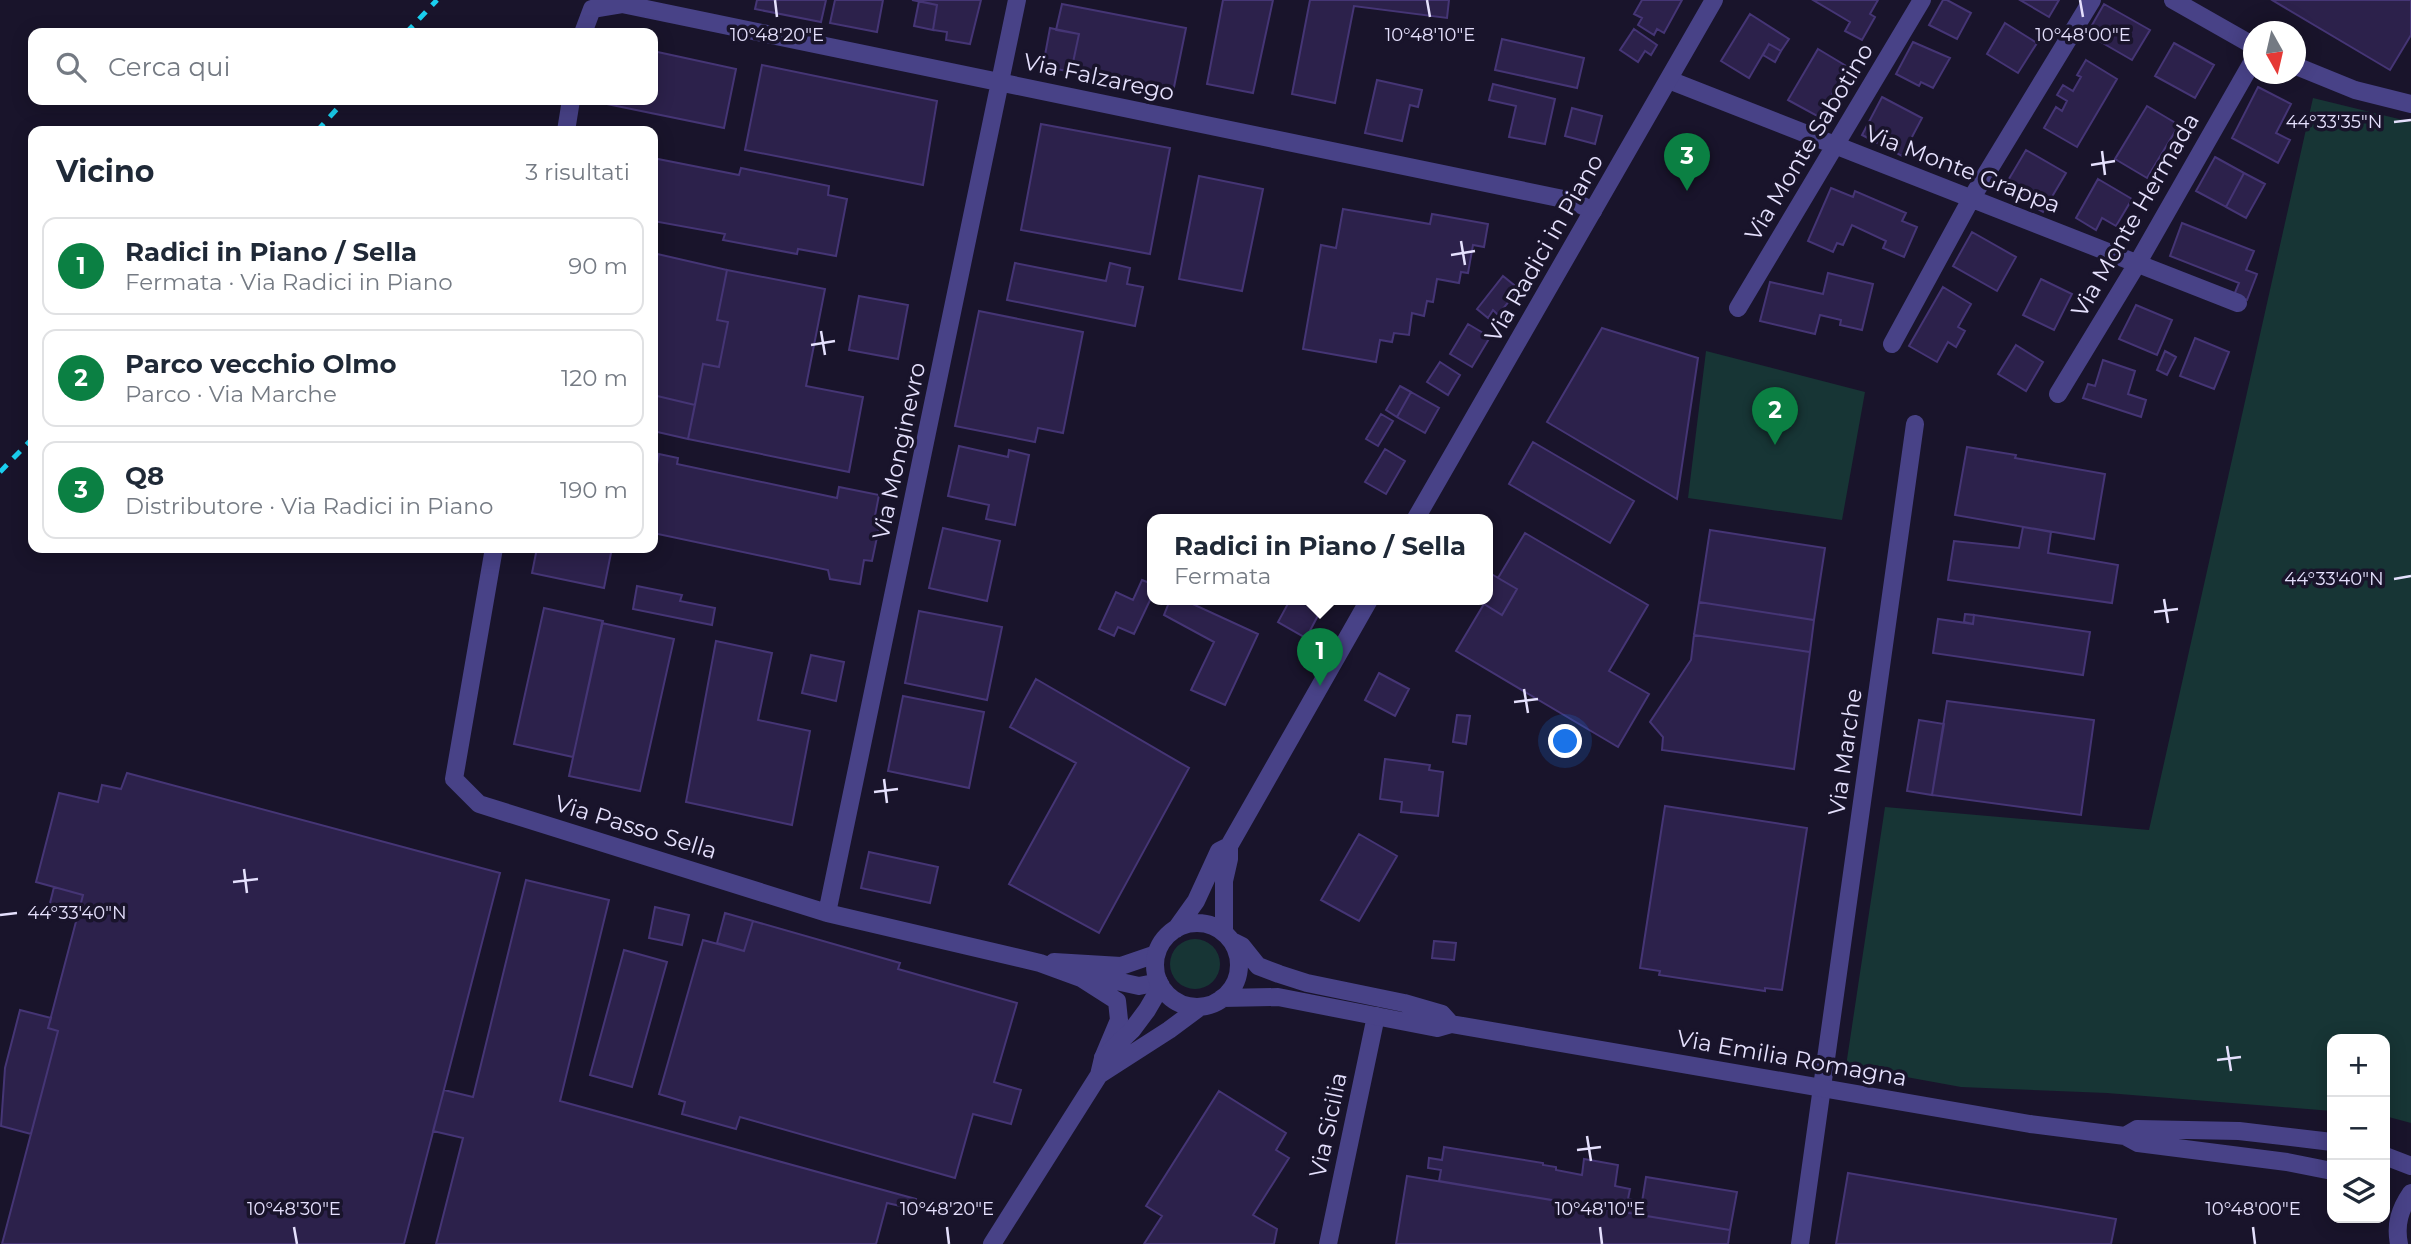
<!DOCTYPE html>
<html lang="it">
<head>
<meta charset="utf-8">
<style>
	body { margin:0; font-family:Montserrat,sans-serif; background:#f2f2f3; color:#1f2937 }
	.controls { position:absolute; right:21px; bottom:21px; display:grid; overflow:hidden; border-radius:14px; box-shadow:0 4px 18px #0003 }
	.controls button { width:63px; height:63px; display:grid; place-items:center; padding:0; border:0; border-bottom:2px solid #e0e1e3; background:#fff; color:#1f2937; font:35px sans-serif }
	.compass { position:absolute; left:2243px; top:21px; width:63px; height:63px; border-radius:50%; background:#fff; box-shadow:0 4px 18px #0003; rotate:172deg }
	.you { position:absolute; left:1566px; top:742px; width:24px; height:24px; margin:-18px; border:5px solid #fff; border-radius:50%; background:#1a73e8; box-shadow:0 0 0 10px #1a73e833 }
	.badge { display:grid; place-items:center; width:46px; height:46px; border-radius:50%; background:#0b8043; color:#fff; font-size:23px; font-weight:700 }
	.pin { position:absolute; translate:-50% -58px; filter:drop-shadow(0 2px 4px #0008) }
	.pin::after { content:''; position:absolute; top:37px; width:24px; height:21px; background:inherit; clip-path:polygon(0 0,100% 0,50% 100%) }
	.popup { position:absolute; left:1147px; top:514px; width:346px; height:91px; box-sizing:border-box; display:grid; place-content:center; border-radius:14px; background:#fff; filter:drop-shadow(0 2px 5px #0005); font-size:23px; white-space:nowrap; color:#747a83 }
	.popup b { font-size:26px; color:#1f2937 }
	.popup::after { content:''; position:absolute; left:50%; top:100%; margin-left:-14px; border:14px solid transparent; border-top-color:#fff }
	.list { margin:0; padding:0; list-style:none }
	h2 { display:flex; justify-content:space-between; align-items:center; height:91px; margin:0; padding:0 28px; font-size:30px }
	h2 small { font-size:23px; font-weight:400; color:#747a83 }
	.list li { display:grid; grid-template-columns:46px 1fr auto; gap:21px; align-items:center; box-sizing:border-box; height:98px; margin:0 14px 14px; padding:0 14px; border:2px solid #e0e1e3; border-radius:14px }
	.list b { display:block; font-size:26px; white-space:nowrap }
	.list p { margin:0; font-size:23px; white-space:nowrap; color:#747a83 }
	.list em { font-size:23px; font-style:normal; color:#747a83 }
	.icon { flex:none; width:38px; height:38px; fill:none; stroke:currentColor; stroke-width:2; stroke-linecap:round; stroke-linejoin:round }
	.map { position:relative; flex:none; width:2411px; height:1244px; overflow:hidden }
	.search { position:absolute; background:#fff; box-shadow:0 4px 18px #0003; left:28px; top:28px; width:630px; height:77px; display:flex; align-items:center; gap:18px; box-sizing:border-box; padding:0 24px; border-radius:14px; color:#747a83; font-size:26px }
	.panel { position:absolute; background:#fff; box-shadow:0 4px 18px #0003; left:28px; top:126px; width:630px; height:427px; border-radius:14px }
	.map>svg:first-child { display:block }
	.green { fill:#173535 }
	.building { fill:#2c214b; stroke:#453575; stroke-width:2 }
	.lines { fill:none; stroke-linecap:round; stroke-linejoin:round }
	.minor { stroke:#484287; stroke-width:18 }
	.tertiary { stroke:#484287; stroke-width:18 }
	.rail { stroke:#1acfef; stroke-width:5; stroke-dasharray:10 9; stroke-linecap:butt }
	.ticks { fill:none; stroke:#e5e0fd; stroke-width:2.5 }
	.labels { text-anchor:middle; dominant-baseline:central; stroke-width:7; stroke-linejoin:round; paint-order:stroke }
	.street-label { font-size:23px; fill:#e5e0fd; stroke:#19142b }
	.ticks-label { font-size:18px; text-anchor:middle; fill:#e5e0fd; stroke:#19142b; stroke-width:7; stroke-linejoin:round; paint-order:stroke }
</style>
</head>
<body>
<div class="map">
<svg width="2411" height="1244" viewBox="0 0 2411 1244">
	<rect width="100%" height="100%" fill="#19142b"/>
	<!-- green -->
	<path class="green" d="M2313 98 2411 122V1123L2385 1116V1039H2332V1111L2107 1093 1961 1087 1846 1066 1885 807 2149 830Z
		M1706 351 1865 392 1842 520 1688 498Z
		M1170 964a25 25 0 1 1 50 0a25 25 0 1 1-50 0Z"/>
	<!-- building -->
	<path class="building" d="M757 0H826L821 22 755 9Z
		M835 0H883L877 32 830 23Z
		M912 0H981L970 44 946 40 947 32 933 30 937 5Z
		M1223 0H1273L1253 93 1207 84Z
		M1310 0H1449L1447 18 1354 6 1335 103 1292 94Z
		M1642 0H1682L1664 33 1657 29 1654 35 1638 25 1642 18 1634 14Z
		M1813 0H1878L1870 14 1875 17 1862 40 1845 31 1850 22Z
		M1943 0H1947L1971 13 1957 39 1929 25Z
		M2020 0H2059L2049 17Z
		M2272 0H2411V35L2390 70Z
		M919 1 937 5 933 30 914 26Z
		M1062 4 1186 28 1173 92 1071 72 1079 34 1056 30Z
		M2104 4 2150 30 2132 60 2087 34Z
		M1750 14 1789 39 1781 51 1769 44 1749 78 1721 61Z
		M2005 23 2037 43 2018 73 1987 54Z
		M1050 28 1079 34 1071 72 1043 66Z
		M1634 29 1657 45 1651 55 1645 51 1638 62 1620 50Z
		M1502 39 1584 58 1577 88 1495 70Z
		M1913 42 1950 58 1933 88 1921 82 1919 86 1896 74Z
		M2174 43 2214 65 2195 98 2155 76Z
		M1769 44 1781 51 1775 62 1763 55Z
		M1818 49 1848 67 1819 117 1788 100Z
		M653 51 736 69 724 128 602 103 603 100H653Z
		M2086 60 2117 79 2077 147 2044 128 2056 107 2062 111 2067 101 2057 95 2063 85 2073 91 2081 77 2077 75Z
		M762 65 937 101 923 185 745 150Z
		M1377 80 1422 90 1418 107 1410 105 1402 141 1365 133Z
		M1493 84 1555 99 1545 144 1509 137 1516 106 1489 100Z
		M2258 87 2291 104 2276 133 2290 140 2278 163 2232 138Z
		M1882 97 1922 118 1902 156 1862 135Z
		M2147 106 2179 125 2147 178 2115 159Z
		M1572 108 1602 116 1595 144 1565 136Z
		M1041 124 1170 148 1150 254 1021 230Z
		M2026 150 2066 173 2043 212 2003 189Z
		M2215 157 2244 173 2226 207 2196 191Z
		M653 158 739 175 741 168 829 186 828 195 847 199 836 256 798 249 797 254 723 240 725 234 653 221Z
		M2244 173 2265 184 2246 218 2226 207Z
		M1199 176 1263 189 1242 291 1179 279Z
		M2098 179 2132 199 2116 226 2102 218 2096 230 2076 218Z
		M1831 188 1853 197 1855 191 1906 213 1902 221 1917 227 1904 257 1883 248 1886 241 1852 225 1843 245 1837 243 1833 252 1808 241Z
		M1343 209 1430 224 1432 214 1488 224 1484 247 1473 245 1468 273 1461 272 1459 283 1437 279 1433 302 1427 301 1424 316 1412 313 1409 335 1394 333 1392 342 1380 340 1376 362 1303 349 1321 245 1336 248Z
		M2182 223 2254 251 2246 270 2257 274 2247 300 2234 295 2239 283 2170 256Z
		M1972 232 2016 257 1997 291 1953 266Z
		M653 253 727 270 717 320 728 322 719 367 703 364 695 405 653 395Z
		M1015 263 1106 281 1110 263 1130 268 1127 284 1143 287 1135 326 1007 300Z
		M727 270 825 289 806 386 863 397 849 472 688 439 703 364 719 367 728 322 717 320Z
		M1828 273 1873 284 1862 330 1840 325 1841 320 1820 315 1815 334 1760 321 1770 282 1823 294Z
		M1503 276 1519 289 1498 315 1493 310 1488 318 1477 309Z
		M2041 279 2072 294 2054 330 2023 315Z
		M1943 287 1971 304 1958 327 1965 331 1956 347 1948 342 1937 362 1909 346Z
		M859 296 908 305 898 359 849 350Z
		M2136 305 2172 320 2157 355 2119 339Z
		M979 311 1083 332 1063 433 1038 428 1035 442 955 426Z
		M1468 324 1490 337 1472 367 1450 354Z
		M1602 328 1698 358 1677 499 1547 422Z
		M2195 338 2229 352 2214 389 2180 376Z
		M2016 345 2043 362 2026 391 1998 374Z
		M2165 351 2176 357 2167 375 2157 370Z
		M2103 360 2135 371 2128 394 2146 400 2141 417 2083 398 2088 384 2095 386Z
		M1440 362 1460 375 1448 395 1427 382Z
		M1400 386 1411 392 1397 417 1386 410Z
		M1411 392 1439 408 1425 433 1397 417Z
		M653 395 695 405 688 439 653 431Z
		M1381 414 1393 421 1378 446 1366 439Z
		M1533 442 1634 501 1610 543 1509 484Z
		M959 446 1008 457 1009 450 1029 455 1015 525 986 519 989 505 948 496Z
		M1967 447 2016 455 2015 458 2105 474 2094 539 1955 515Z
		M1385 449 1405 461 1386 494 1365 482Z
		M659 454 678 458 677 464 837 498 839 487 879 495 874 521 880 523 872 561 864 560 860 584 830 579 828 570 653 533V485Z
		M2023 527 2051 532 2048 553 2118 565 2112 603 1948 580 1954 541 2019 548Z
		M943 528 1000 541 987 601 929 588Z
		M1710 530 1825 548 1814 620 1699 602Z
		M1525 533 1648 605 1609 671 1649 694 1618 747 1456 651 1484 604 1502 615 1517 589 1498 578Z
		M537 548H612L604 588 532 573Z
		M1488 572 1517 589 1502 615 1478 600H1488Z
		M1142 580 1152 584V596L1134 634 1118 627 1114 636 1099 629 1116 592 1133 600Z
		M637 586 682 595 680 601 715 608 712 625 633 609Z
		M1170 600H1184L1258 634 1225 705 1191 690 1214 642 1164 615Z
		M1290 600H1309L1322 608 1306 638 1278 622Z
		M1699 602 1814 620 1810 652 1694 635Z
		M544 608 603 621 573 757 514 744Z
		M919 611 1002 627 987 700 905 683Z
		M1965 614 1974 615 1973 624 1964 622Z
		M1974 615 2090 632 2083 675 1933 653 1938 619 1973 624Z
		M602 623 674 639 640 791 569 776Z
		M1694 635 1810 652 1794 769 1662 750 1663 737 1650 722 1691 660Z
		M716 641 772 653 758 720 810 731 792 825 686 802Z
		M811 655 844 662 836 701 802 693Z
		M1379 673 1409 689 1395 716 1365 700Z
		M1036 679 1189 768 1099 933 1009 884 1076 763 1010 727Z
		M903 696 984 712 969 788 888 771Z
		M1947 701 2094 720 2081 815 1932 795Z
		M1457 715 1470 716 1466 744 1453 742Z
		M1919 720 1944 724 1932 795 1907 791Z
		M1385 759 1430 765 1429 770 1443 772 1438 816 1401 812 1402 802 1380 799Z
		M127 773 500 873 404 1244H2L58 1031 48 1028 83 895 36 882 59 793 98 802 102 785 121 789Z
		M1665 806 1807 828 1782 990 1765 988V991L1659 975 1660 971 1640 968Z
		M1359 834 1397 856 1359 921 1321 900Z
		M869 852 938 867 930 903 861 888Z
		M526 880 609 900 560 1101 916 1199 914 1209 887 1203 876 1244H436L463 1138 433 1131 444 1090 473 1097Z
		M54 887 83 895 77 919 48 911Z
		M655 907 689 915 682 945 649 938Z
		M725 913 753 921 744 951 717 943Z
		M753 921 900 963 898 969 1017 1003 994 1082 1021 1090 1011 1124 973 1114 955 1178 740 1117 736 1129 682 1114 685 1102 659 1094 703 940 744 951Z
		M1434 941 1456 943 1454 960 1432 958Z
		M624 950 667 962 632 1087 590 1075Z
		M20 1010 51 1018 48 1028 58 1031 31 1134 1 1126 5 1068Z
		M1219 1091 1286 1133 1276 1150 1289 1158 1253 1215 1277 1229 1274 1244H1144L1162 1216 1146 1206Z
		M1444 1147 1543 1163V1165L1556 1167V1170L1582 1175 1584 1159 1618 1165 1615 1186 1630 1189 1628 1199 1642 1202 1646 1177 1737 1192 1730 1230 1439 1181 1441 1170 1428 1168 1429 1158 1442 1160Z
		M1848 1173 2116 1219 2111 1244H1836Z
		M1407 1176 1730 1230 1728 1244H1396Z"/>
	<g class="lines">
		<!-- minor -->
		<path class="minor" d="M2173 0 2254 46
			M583 33 592 9 622 4 1573 201 1593 211
			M2296 66 2355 90 2411 104
			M1669 80 2238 303
			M566 131 571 100
			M1738 308 1922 0
			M1892 344 1971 199 2092 0
			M2058 394 2137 264 2254 59
			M494 548 454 779 479 804 827 913 1040 963 1081 978 1117 1001 1119 1020 1103 1058
			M827 913 1017 0
			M1054 962 1121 966 1156 954
			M1084 978 1098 977 1139 986 1159 982
			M1328 1244 1376 1016
			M1800 1244 1915 424"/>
		<!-- tertiary -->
		<path class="tertiary" d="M1415 520 1714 0
			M1155 965a42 42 0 1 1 84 0a42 42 0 1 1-84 0Z
			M1176 929 1196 901 1219 851 1229 846
			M1224 933V881L1229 859V846L1369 600
			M1234 942 1242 946 1258 966 1279 974 1307 983 1404 1003 1442 1014 1451 1024
			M1222 998 1278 997 1437 1028 1451 1024 2030 1124 2125 1136 2138 1143 2287 1162 2332 1171
			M1099 1075 1169 1030 1200 1007
			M2125 1136 2137 1129 2239 1131 2332 1142
			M2385 1156 2411 1166
			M992 1244 1099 1075 1103 1058 1132 1030 1147 1010 1161 986
			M2399 1244C2395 1224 2400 1209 2411 1193"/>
		<!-- rail -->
		<path class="rail" d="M406 33 437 0
			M317 131 345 100
			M0 472 33 438"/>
	</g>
	<!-- ticks -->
	<path class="ticks" d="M775 0 777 17M1427 0 1430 17M2080 0 2083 17M2394 122 2411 120M2102 151 2105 175M2091 165 2115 161M1461 241 1465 265M1451 255 1475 251M821 331 825 355M811 345 835 341M2394 579 2411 576M2164 599 2168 623M2154 612 2178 609M1524 689 1528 713M1514 702 1538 699M884 779 887 803M874 792 898 789M244 869 247 893M233 882 258 879M0 915 17 913M2227 1046 2231 1071M2217 1060 2241 1057M1587 1136 1591 1161M1577 1150 1601 1147M294 1227 297 1244M947 1227 949 1244M1600 1227 1602 1244M2253 1227 2255 1244"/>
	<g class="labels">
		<!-- street labels -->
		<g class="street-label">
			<text transform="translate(1099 77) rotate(12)">Via Falzarego</text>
			<text transform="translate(1809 142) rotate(-59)">Via Monte Sabotino</text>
			<text transform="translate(1963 169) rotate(21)">Via Monte Grappa</text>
			<text transform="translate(2135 215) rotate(-60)">Via Monte Hermada</text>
			<text transform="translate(1544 248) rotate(-60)">Via Radici in Piano</text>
			<text transform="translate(899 451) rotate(-78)">Via Monginevro</text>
			<text transform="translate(1845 752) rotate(-82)">Via Marche</text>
			<text transform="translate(636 827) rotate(17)">Via Passo Sella</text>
			<text transform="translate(1792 1058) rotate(10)">Via Emilia Romagna</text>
			<text transform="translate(1328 1125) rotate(-78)">Via Sicilia</text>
		</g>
	</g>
	<g class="ticks-label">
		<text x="777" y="41">10°48'20"E</text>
		<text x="1430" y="41">10°48'10"E</text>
		<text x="2083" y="41">10°48'00"E</text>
		<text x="2334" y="128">44°33'35"N</text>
		<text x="2334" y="585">44°33'40"N</text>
		<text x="77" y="919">44°33'40"N</text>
		<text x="294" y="1215">10°48'30"E</text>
		<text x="947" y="1215">10°48'20"E</text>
		<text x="1600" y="1215">10°48'10"E</text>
		<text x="2253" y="1215">10°48'00"E</text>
	</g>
</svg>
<div class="controls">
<button>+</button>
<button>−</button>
<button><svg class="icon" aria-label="layers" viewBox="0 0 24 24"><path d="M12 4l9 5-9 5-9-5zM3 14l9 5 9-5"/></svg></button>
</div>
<svg class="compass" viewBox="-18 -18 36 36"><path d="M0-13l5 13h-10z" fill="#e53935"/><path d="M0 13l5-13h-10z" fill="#747a83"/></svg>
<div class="you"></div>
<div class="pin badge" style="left:1320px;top:686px">1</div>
<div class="popup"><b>Radici in Piano / Sella</b>Fermata</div>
<div class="pin badge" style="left:1775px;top:445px">2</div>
<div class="pin badge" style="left:1687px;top:191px">3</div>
<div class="search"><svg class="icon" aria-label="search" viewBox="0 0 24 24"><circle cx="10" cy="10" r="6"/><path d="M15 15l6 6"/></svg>Cerca qui</div>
<section class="panel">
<h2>Vicino<small>3 risultati</small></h2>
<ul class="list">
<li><span class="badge">1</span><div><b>Radici in Piano / Sella</b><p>Fermata · Via Radici in Piano</p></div><em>90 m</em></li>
<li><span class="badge">2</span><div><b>Parco vecchio Olmo</b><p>Parco · Via Marche</p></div><em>120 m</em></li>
<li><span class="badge">3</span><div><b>Q8</b><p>Distributore · Via Radici in Piano</p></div><em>190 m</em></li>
</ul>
</section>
</div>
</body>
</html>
